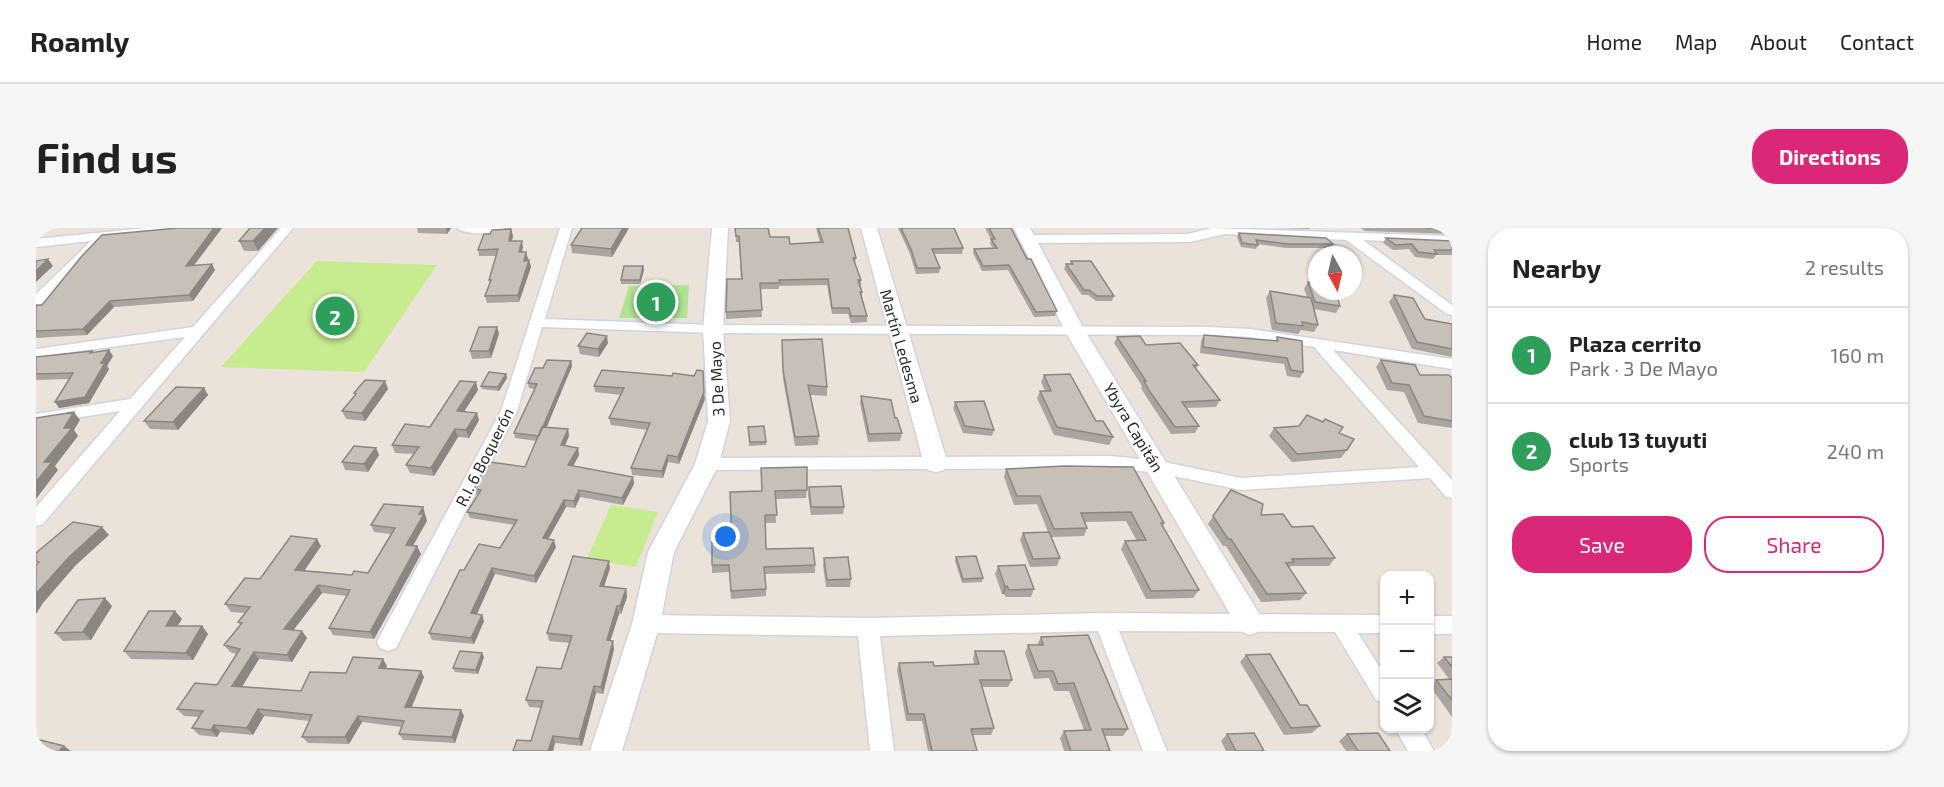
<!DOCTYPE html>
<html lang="en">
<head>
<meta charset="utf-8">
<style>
	body { margin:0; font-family:"Exo 2",sans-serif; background:#f6f6f6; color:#222 }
	.controls { position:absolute; right:18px; bottom:18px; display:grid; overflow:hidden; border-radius:12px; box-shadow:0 2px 4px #0004 }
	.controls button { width:54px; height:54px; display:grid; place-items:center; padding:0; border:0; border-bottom:2px solid #e0e0e0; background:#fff; color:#222; font:30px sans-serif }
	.compass { position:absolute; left:1272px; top:18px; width:54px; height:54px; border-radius:50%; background:#fff; box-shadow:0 2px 4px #0004; rotate:172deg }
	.you { position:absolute; left:690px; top:309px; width:21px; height:21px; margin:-15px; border:4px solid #fff; border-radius:50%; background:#1a73e8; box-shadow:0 0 0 9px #1a73e833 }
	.badge { display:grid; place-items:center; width:39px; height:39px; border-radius:50%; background:#db2777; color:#fff; font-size:20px; font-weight:700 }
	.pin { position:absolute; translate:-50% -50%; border:3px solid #fff; box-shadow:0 2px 6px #0006 }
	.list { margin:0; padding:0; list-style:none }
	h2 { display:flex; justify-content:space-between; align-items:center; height:78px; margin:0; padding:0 24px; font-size:26px }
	h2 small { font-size:20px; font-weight:400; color:#767676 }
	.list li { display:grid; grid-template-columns:39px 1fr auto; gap:18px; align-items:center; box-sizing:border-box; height:96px; padding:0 24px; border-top:2px solid #e0e0e0 }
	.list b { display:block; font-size:22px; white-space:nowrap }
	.list p { margin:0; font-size:20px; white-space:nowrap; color:#767676 }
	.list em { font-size:20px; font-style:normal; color:#767676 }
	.actions { display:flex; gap:12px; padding:18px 24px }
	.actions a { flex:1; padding:14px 0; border:2px solid #db2777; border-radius:24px; text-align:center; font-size:21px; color:#db2777 }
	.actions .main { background:#db2777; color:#fff }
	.icon { flex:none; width:33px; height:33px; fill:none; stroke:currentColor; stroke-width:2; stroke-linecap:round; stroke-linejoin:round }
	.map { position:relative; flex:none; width:1416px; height:523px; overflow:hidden; border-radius:24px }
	header { display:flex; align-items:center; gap:36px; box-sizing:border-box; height:84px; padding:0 30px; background:#fff; border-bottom:2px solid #e0e0e0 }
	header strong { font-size:28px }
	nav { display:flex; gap:33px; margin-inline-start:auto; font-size:21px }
	.intro { display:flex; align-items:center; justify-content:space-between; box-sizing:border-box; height:144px; padding:0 36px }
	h1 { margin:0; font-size:42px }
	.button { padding:15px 27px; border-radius:24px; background:#db2777; color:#fff; font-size:21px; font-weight:700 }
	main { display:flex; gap:36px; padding:0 36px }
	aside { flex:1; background:#fff; border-radius:24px; box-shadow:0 2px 4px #0004 }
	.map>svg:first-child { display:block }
	.green { fill:#b1e394 }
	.pitch { fill:#c7eb8f }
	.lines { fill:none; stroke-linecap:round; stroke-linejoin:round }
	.street-casing { stroke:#cfd3e2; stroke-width:3 }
	.secondary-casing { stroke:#cfd3e2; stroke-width:3 }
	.street { fill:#fff; fill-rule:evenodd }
	.secondary { fill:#fff; fill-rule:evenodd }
	.wall { fill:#aaa59f }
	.shaded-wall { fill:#8b8682 }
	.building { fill:#c6c0b9; stroke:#8b8682; stroke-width:1.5 }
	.labels { text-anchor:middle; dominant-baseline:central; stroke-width:4.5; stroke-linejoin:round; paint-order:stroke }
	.street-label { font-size:16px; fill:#282828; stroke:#fff }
</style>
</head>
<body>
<header>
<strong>Roamly</strong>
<nav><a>Home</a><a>Map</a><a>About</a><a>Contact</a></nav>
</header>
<div class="intro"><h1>Find us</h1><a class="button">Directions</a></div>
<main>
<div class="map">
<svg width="1416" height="523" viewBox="0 0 1416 523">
	<rect width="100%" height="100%" fill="#ebe3d9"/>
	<!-- green -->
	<path class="green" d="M653 57 651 90H583L593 58Z"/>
	<!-- pitch -->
	<path class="pitch" d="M281 33 401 37 328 144 185 139Z
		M575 277 622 284 600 339 551 331Z"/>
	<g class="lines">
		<defs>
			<path id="street" d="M110 0H151L145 4 59 13 64 16 62 19 5 77 0 78V66L55 13 0 19V11Z
				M245 0H257L7 296 0 298V279L84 183 0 196V186L94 171 149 109 0 129V121L157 99Z
				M421 0H469C461 7 429 7 421 0Z
				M524 0H536L509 91 677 97 1172 99 1214 101 1416 131V141L1297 122 1416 252V270L1410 269 1394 250 1205 262 1123 245 1074 240 671 242 665 240 662 236 665 232 671 230 1074 228 1123 233 1205 250 1383 239 1278 119 1214 109 1172 107 677 105 506 99 481 183 360 420 352 423 344 420 341 414 344 408 465 183Z
				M1176 0 1416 8V16L1327 12 1416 77V87L1411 86 1310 12 1189 6 1154 14 992 15 986 11 992 7 1152 6Z
				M1069 385 1348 387V405H1322L1348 446V475L1340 472 1299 404 1083 403 1131 523H1107L1062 403 844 408 858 523H834L822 408 610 405 603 402 599 396 603 390 610 387 832 390Z
				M1394 388H1416V406H1394Z
				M1359 500H1385L1398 523H1372Z"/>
			<path id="secondary" d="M676 0H692L687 101 694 193 683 236 638 324 624 396 586 523H554L596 396 612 324 659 236 672 193 667 101Z
				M825 0H841L912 236 908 242 900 244 892 242 888 236Z
				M978 0H994L1049 103 1224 387 1228 395 1224 403 1214 407 1204 403 1029 103Z"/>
		</defs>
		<!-- street casing -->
		<use href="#street" class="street-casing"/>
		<!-- secondary casing -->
		<use href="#secondary" class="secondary-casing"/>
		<!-- street -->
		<use href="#street" class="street"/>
		<!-- secondary -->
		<use href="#secondary" class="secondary"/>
	</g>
	<!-- wall -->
	<path class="wall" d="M143 0H186L158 37 179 42 157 73 78 79 51 107 0 110V77H6Z
		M214 0 222 23H208L203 13Z
		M381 0H415L411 6 382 5Z
		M593 0 576 29 536 25 535 17Z
		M699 0H732L734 9 754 16 784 15 780 0H812L820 30 819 36 825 52V58L826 64V69L831 88V94L815 95 812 86H796L791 57 743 58V61H724L726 89 690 91V84L705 51 703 14H700Z
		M862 0H918L927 20 926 26H898L904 40 903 45 880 46 874 26Z
		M949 0H975L1021 83 1019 88 998 89 972 42 946 43 937 25 938 21 957 20 954 16 955 11Z
		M1243 0H1274L1273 1Z
		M1325 0H1416V6L1329 3Z
		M475 1 477 8 476 13 487 19 486 24H490L492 31 491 33 493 32 495 39 483 74 451 75 449 68 454 56 453 52 460 28H443L442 22 454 6Z
		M1203 5 1297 16 1295 20H1250L1221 16 1222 17 1220 21 1205 19 1201 9Z
		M1350 10 1416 13V27H1400L1397 31 1379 29 1373 21 1357 22 1347 15Z
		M1035 33 1078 68 1076 73H1060L1052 67H1046L1028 41 1030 36H1034Z
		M608 42 604 56H585V52Z
		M1272 54 1304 78 1300 85 1278 81 1282 97 1278 104 1265 102 1262 106 1236 102 1230 70 1234 63 1271 69 1268 61Z
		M1358 67 1389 91 1416 96V129L1376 121 1353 74Z
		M461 99 463 106 455 130 436 131 434 123Z
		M1168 107 1239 113 1241 109 1267 144 1264 150 1251 148 1248 136 1164 125 1165 113Z
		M1081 109 1110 117 1162 137 1160 141 1184 172 1180 179 1150 180 1163 198 1159 205 1135 206 1111 170 1105 160 1106 158 1078 115Z
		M746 112 791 159V168L774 167 783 208 782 217 759 218 747 151Z
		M572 115 563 129 544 126 542 118Z
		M56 123 57 124 77 128 71 138 73 141 53 175 23 180 33 151 0 152V129Z
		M1345 132 1384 147 1416 150V200L1382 195 1368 164 1351 162 1340 139Z
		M535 133 536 138 510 199 532 201 533 208 529 218 542 220 543 227 537 238 597 249 598 256 587 277 544 269 539 280 530 279 512 311 520 319 500 355 459 346 441 386 446 387 448 393 438 416 396 412 393 405 428 342 464 320 478 297 434 290 431 284 441 268 438 261 489 239 501 213 479 210 478 205 499 161 493 160 492 155 507 140Z
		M470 146 471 150 463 163 446 161 445 158Z
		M1008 147 1060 193 1077 209 1073 217 1018 207 1001 170 1004 163H1009L1005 154Z
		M636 148H658L669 171 643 236 632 234 627 250 596 247 595 240 611 202 575 197 573 190 585 167 559 164 558 158Z
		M349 153 352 161 329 193 310 191 306 183 319 167 318 165Z
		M168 160 172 167 142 202 114 201 108 193Z
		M442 162 428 183 443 192 433 210 422 209 398 248 374 245 370 237 378 226 359 225 356 217 394 199Z
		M825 168 859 190 866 205 864 213 832 214 824 175Z
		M919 174 958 202 956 208 927 205 917 180Z
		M712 199 730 214V217L713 218Z
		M1238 200 1303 205 1311 222 1305 230 1256 234 1233 208Z
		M340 220 343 227 332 244 309 242 306 234Z
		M725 240 771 262 770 270 739 271 740 295H729L730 321 779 337V345L729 346 730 361V368L695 371 693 344 676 345V337L695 314 725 263Z
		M970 241 1128 295 1127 298 1163 362 1157 370 1110 371 1085 321 1089 313H1101L1090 293 1049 294 1051 300 1048 308 1015 309 1024 330 1021 338 994 339 984 312 987 305 1012 304 1001 276 978 277 968 249Z
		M773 259 808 279 807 286 775 287 772 267Z
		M1195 262 1225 287 1256 299 1299 330 1293 338H1255L1253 340 1270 365 1264 372 1225 374 1190 318H1187L1172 296Z
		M387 279 391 293 377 318 385 326 338 411 297 407 293 400 311 368 286 365 257 402 271 410 256 434 223 431 206 459 265 463 310 445 351 438 350 440 385 443 388 449 376 479 425 482 428 488 419 515 367 512 363 506 365 499 326 494 313 516 272 515 266 509 274 493 228 488 217 507 184 504 181 509 163 507 156 500 164 489 148 488 141 481 181 457 200 426 194 424 188 417 204 397 202 394 209 385 195 384 189 376 224 351 285 318 268 343 316 347 332 345 355 306 338 304 335 297Z
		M920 329 947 350 946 354 926 355 919 333Z
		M788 330 815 351 814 359H790L787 337Z
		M962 338 998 361 995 369H970L968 366H966L959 346Z
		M574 340 568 358 590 361 591 369 585 386H583L574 413 578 421 567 466 560 465 546 518 519 515 517 523H477L495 513 505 480 493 479 490 472 525 441 534 415 513 413 511 405Z
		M76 378 55 412 27 413 19 405Z
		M146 391 141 398H166L172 406 157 432 95 431 88 423Z
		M1005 409 1092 501 1087 508H1068L1074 523H1028L1024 510 1028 503 1048 502 1033 463H1018L1013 450 998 451 989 425 992 417H1001Z
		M939 423 976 452 972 459H946L958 500 955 507H936L941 523H892L886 493H870L861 442 863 435 898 438 938 436 937 430Z
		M1210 427 1264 477 1284 498 1276 505 1248 507 1204 434Z
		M448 429 442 446 419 444 417 440Z
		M1408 429H1416V489L1394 458 1400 452 1413 451 1401 435Z
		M1191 506 1228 523H1190L1185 513Z
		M1311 506 1354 523H1310L1303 513Z"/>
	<!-- shaded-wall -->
	<path class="shaded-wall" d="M178 0H186L153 44 150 38Z
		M229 0H242L222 23 217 13Z
		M410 0H415L411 6 410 1Z
		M587 0H593L576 29 575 21Z
		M475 1 477 8 474 20 473 13Z
		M486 13 487 19 484 31 483 24Z
		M490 24 492 31 489 39 488 33Z
		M12 31 17 38 0 54V43Z
		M493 32 495 39 483 74 482 67Z
		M176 36 179 42 157 73 153 67Z
		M607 38 608 42 604 56V52Z
		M74 73 78 79 51 107 47 101Z
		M461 99 463 106 455 130 453 123Z
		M571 108 572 115 563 129 562 121Z
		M73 122 77 128 71 138 73 141 53 175 23 180 19 174 65 135Z
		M535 133 536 138 505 213 503 208Z
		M470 146 471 150 463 163 462 159Z
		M349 153 352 161 329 193 326 185Z
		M440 154 442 162 424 190 421 183Z
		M168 160 172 167 142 202 137 194Z
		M668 164 669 171 643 236 642 229Z
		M38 184 44 192 38 202 42 208 19 238 22 242 0 271V254L8 234Z
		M441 185 443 192 433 210 430 202Z
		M419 201 422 209 398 248 395 240Z
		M532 201 533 208 526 224 525 217Z
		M340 220 343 227 332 244 328 236Z
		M542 220 543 227 534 244 532 237Z
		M632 227V234L627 250 626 243Z
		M597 249 598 256 587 277 586 270Z
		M543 262 544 269 539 280 538 273Z
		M528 272 530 279 509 317 507 310Z
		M387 279 391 293 373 324 370 317 383 286Z
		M66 299 73 307 40 337 7 375 0 386V366L33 329Z
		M281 311 285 318 264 349 259 342Z
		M518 312 520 319 500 355 498 348Z
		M381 318 385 326 338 411 334 404Z
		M573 333 574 340 566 365 564 358Z
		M456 340 459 346 438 392 435 385Z
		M282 357 286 365 253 408 248 401Z
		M971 358 968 366H966L969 359Z
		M590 361 591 369 585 386 584 378Z
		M69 370 76 378 55 412 47 404Z
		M581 378 583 386 572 420 571 412Z
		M139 383 146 391 137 405 130 398Z
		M446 387 448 393 438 416 435 410Z
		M166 398 172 406 157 432 150 425Z
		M266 403 271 410 256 434 251 427Z
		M577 413 578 421 567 466 565 459Z
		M218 424 223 431 202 465 196 458Z
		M446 425 448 429 442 446 440 442Z
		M347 431 351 438 347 446 343 440Z
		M385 443 388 449 373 485 369 479Z
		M558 458 560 465 546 518 543 511Z
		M222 481 228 488 217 507 211 500Z
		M425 482 428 488 419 515 416 509Z
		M322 488 326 494 313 516 309 509Z
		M178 497 184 504 181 509 175 502Z
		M517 508 519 515 517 523H512Z
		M28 518 35 523H23Z"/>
	<!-- building -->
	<path class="building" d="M142 0H178L150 38 176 36 153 67 74 73 47 101 0 103V77H6L45 29 66 7Z
		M214 0H229L217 13H203Z
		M546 0H587L575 21 535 17Z
		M699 0H732L734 9H753L754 16 787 14 782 0H812L820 30H817L825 52H822L826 64H824L831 88H815L813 80H796L792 51 743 52 744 55H724L726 82 690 84 691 51H706L703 8H700Z
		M865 0H918L927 20 896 21 904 40H881L875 21Z
		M953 0H975L991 31H995L1021 83 1000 84 973 37 947 38 938 21 961 20 955 11H959Z
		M1390 0H1416V1Z
		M475 1 473 13H486L483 24H490L488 33 493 32 482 67 449 68 455 52H453L462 21 442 22 448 6H454L456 2Z
		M1203 5 1290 10 1297 16H1252L1220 12 1222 17 1206 15Z
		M1350 10 1416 13V22H1398L1401 26 1382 24 1376 16 1360 17Z
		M12 31 0 43V33Z
		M1035 33H1055L1078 68H1061L1053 62H1048L1030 36H1037Z
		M588 38H607L604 52H585Z
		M1272 54 1281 55V63H1299L1304 78 1279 74Z
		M1234 63 1275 70 1282 97 1266 94 1267 98 1240 95Z
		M1358 67 1377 70 1389 91 1416 96V121L1381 114Z
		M443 99H461L453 123H434Z
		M551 105 571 108 562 121 542 118Z
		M1168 107 1242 113 1241 109 1266 113 1267 144 1255 142 1251 130 1167 119Z
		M1104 108 1110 117 1144 115 1162 137H1157L1184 172 1146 174 1163 198 1139 199 1114 164 1108 153H1110L1081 109Z
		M786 111 791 159 772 157 783 208 759 209 747 142 746 112Z
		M73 122 65 135H69L49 169 19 174 37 145 0 146V129L56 123 54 125Z
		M511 132 535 133 503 208 478 205 501 156 492 155 499 140H507Z
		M1345 132 1379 137 1384 147H1413L1416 150V193L1388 188 1373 157 1356 155Z
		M566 142 636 148 637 145 658 148 661 142 667 143 668 164 642 229 632 227 626 243 595 240 614 195 573 190 588 160 558 158Z
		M453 144 470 146 462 159 445 158Z
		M1034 146 1060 193H1067L1077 209 1021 199 1004 163H1015L1008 147Z
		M329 152 349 153 326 185 306 183 320 166 318 165Z
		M424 153 440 154 421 183 441 185 430 202 419 201 395 240 370 237 383 219 356 217 369 196 394 199Z
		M140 159 168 160 137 194 108 193Z
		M825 168 855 172 859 190H861L866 205 833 206Z
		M948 173 958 202 929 198 919 174Z
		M38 184 28 200H36L8 234H16L0 254V190Z
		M1271 187 1287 194 1289 191 1307 199 1303 205 1318 211 1311 222 1261 226 1238 200 1263 198Z
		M728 198 730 214H714L712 199Z
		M506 199 532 201 525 217 542 220 532 237 597 249 586 270 543 262 538 273 528 272 507 310 518 312 498 348 456 340 435 385 446 387 435 410 393 405 424 342H428L443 316 464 320 481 292 431 284 445 262 438 261 444 249 454 234 489 239Z
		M318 218 340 220 328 236 306 234Z
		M1028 238 1097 239 1128 295H1125L1163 362 1115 363 1089 313 1110 312 1095 284 1045 285 1051 300 1018 301 1004 268H981L970 241Z
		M771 239V262L739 263 741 287H729L730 321 777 320 779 337 728 339 730 361 695 363 693 337H676V314H696L694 264 726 263 725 240Z
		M805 258 808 279H775L773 259Z
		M1195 262 1227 276 1225 287 1247 286 1256 299 1277 298 1299 330 1256 331 1258 334 1250 335 1270 365 1231 366 1195 311H1192L1177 288Z
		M348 276 387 279 383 286H388L370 317 381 318 334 404 293 400 314 362 282 357 248 401 266 403 251 427 218 424 196 458 265 463 274 444 310 445 317 429 347 431 343 440 385 443 369 479 425 482 416 509 363 506 368 493 322 488 309 509H266L276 487 222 481 211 500 178 497 175 502 156 500 167 483 141 481 159 455 181 457 204 421 188 417 206 395 202 394 214 379 189 376 209 350 224 351 255 308 281 311 259 342 316 347 318 343 332 345 359 300 335 297Z
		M37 294 66 299 33 329 0 366V337L3 334 0 333V325Z
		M1013 304 1024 330 997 331 987 305Z
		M537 328 573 333 564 358 590 361 584 378H581L571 412 577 413 565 459 558 458 543 511 517 508 512 523H477L481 512 495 513 507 473 490 472 501 439 525 441 536 408 511 405Z
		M940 328 947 350 927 351 920 329Z
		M812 329 815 351 791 352 788 330Z
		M989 337 998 361 973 362 971 358 969 359 962 338Z
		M69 370 47 404 19 405 42 372Z
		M113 383H139L130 398H166L150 425 88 423Z
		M1052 407 1092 501H1066L1074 523H1035L1028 503 1055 502 1038 455 1022 456 1017 443H1002L992 417H1007L1005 409Z
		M424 423 446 425 440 442 417 440Z
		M939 423H968L976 452H944L958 500 935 501 941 523H896L888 486H872L863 435 897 434 898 438 943 436Z
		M1234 426 1264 477H1271L1284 498 1255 500 1210 427Z
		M1408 429H1416V439Z
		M1416 451V472L1400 452Z
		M1218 505 1228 523H1200L1191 506Z
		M1342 505 1354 523H1322L1311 506Z
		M0 511 28 518 23 523H0Z"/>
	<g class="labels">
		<!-- street labels -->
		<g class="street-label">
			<text transform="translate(866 118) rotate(74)">Martín Ledesma</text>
			<text transform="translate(680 151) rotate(-93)">3 De Mayo</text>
			<text transform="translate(1098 199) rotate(59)">Ybyra Capitán</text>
			<text transform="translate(448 229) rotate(-63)">R.I. 6 Boquerón</text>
		</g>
	</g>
</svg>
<div class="controls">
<button>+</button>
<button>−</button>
<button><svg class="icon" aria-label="layers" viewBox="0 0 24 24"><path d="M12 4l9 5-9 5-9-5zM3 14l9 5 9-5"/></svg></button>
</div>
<svg class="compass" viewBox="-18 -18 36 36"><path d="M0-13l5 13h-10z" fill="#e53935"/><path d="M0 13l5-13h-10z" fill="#767676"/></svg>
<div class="you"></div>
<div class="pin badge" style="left:620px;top:74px;background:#2e9e5b">1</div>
<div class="pin badge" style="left:299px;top:88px;background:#2e9e5b">2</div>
</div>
<aside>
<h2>Nearby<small>2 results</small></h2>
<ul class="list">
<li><span class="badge" style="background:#2e9e5b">1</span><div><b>Plaza cerrito</b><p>Park · 3 De Mayo</p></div><em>160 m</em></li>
<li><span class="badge" style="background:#2e9e5b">2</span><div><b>club 13 tuyuti</b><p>Sports</p></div><em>240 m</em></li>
</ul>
<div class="actions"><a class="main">Save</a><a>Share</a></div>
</aside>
</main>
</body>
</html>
